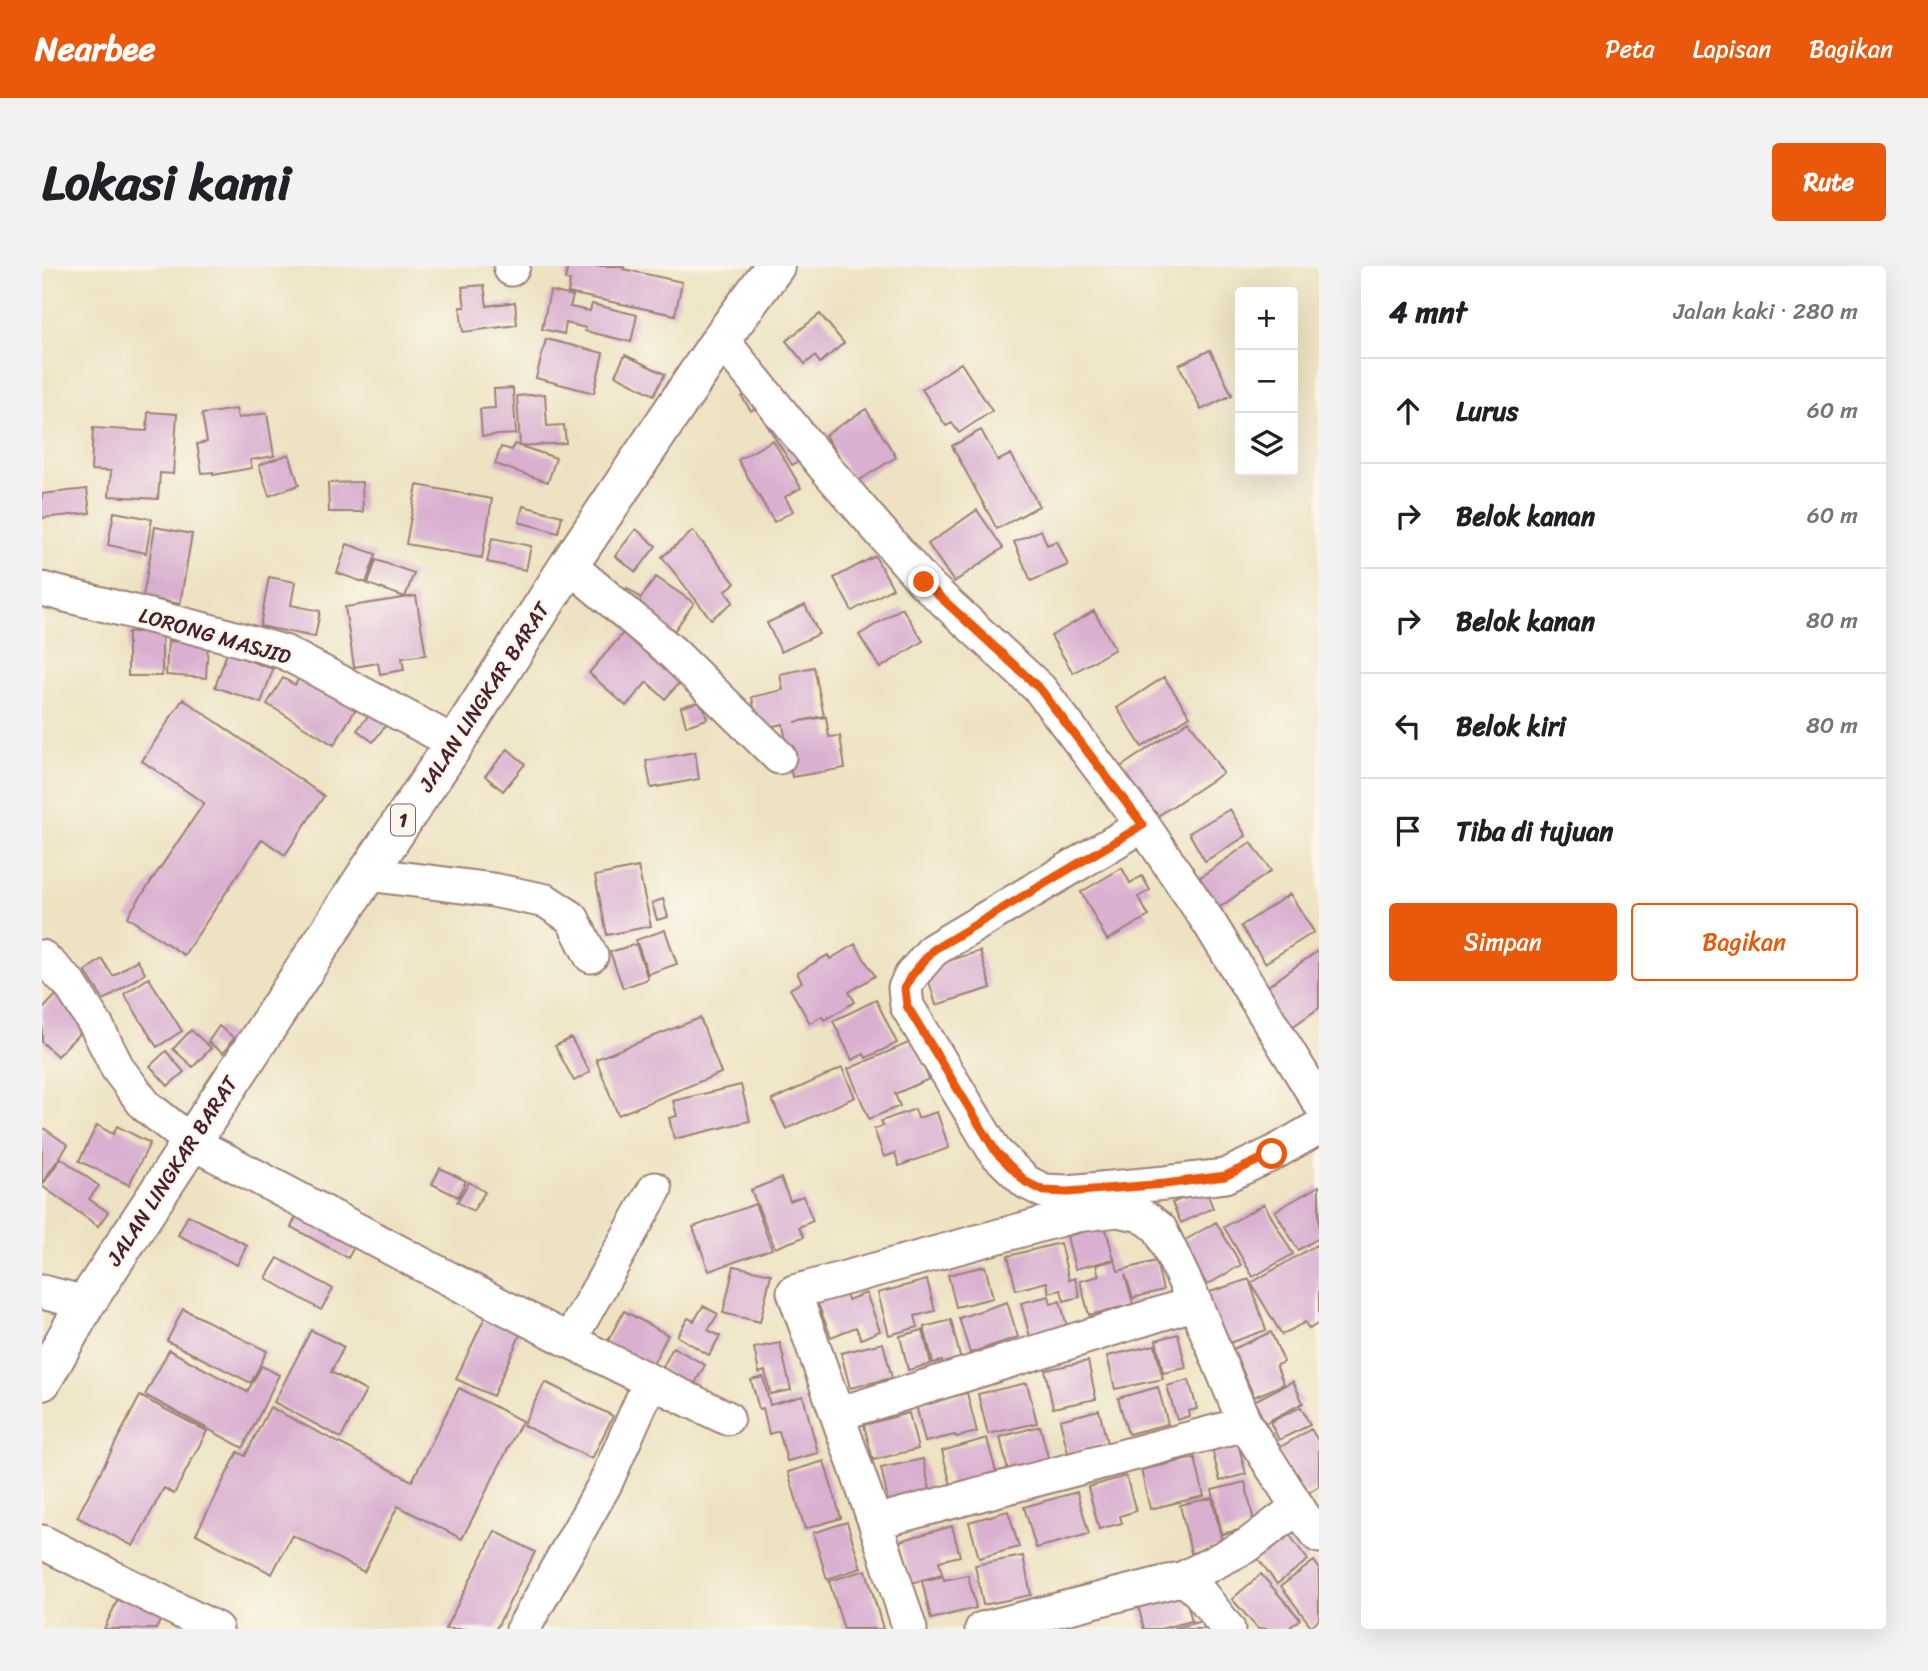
<!DOCTYPE html>
<html lang="id">
<head>
<meta charset="utf-8">
<style>
	body { margin:0; font-family:Sriracha,sans-serif; background:#f2f2f2; color:#202124 }
	.controls { position:absolute; right:21px; top:21px; display:grid; overflow:hidden; border-radius:7px; box-shadow:0 7px 28px #0002 }
	.controls button { width:63px; height:63px; display:grid; place-items:center; padding:0; border:0; border-bottom:2px solid #e0e0e0; background:#fff; color:#202124; font:35px sans-serif }
	.stop { position:absolute; width:21px; height:21px; margin:-16px; border:5px solid #ea580c; border-radius:50%; background:#fff }
	.stop.end { background:#ea580c; border-color:#fff; box-shadow:0 2px 7px #0008 }
	.list { margin:0; padding:0; list-style:none }
	h2 { display:flex; justify-content:space-between; align-items:center; height:91px; margin:0; padding:0 28px; font-size:30px }
	h2 small { font-size:23px; font-weight:400; color:#757577 }
	.list li { display:grid; grid-template-columns:46px 1fr auto; gap:21px; align-items:center; box-sizing:border-box; height:105px; padding:0 28px; border-top:2px solid #e0e0e0 }
	.list b { display:block; font-size:26px; white-space:nowrap }
	.list em { font-size:23px; font-style:normal; color:#757577 }
	.actions { display:flex; gap:14px; padding:21px 28px }
	.actions a { flex:1; padding:16px 0; border:2px solid #ea580c; border-radius:7px; text-align:center; font-size:24px; color:#ea580c }
	.actions .main { background:#ea580c; color:#fff }
	.icon { flex:none; width:38px; height:38px; fill:none; stroke:currentColor; stroke-width:2; stroke-linecap:round; stroke-linejoin:round }
	.map { position:relative; flex:none; width:1277px; height:1363px; overflow:hidden; border-radius:7px }
	header { display:flex; align-items:center; gap:42px; box-sizing:border-box; height:98px; padding:0 35px; background:#ea580c; color:#fff }
	header strong { font-size:33px }
	nav { display:flex; gap:38px; margin-inline-start:auto; font-size:24px }
	.intro { display:flex; align-items:center; justify-content:space-between; box-sizing:border-box; height:168px; padding:0 42px }
	h1 { margin:0; font-size:49px }
	.button { padding:18px 32px; border-radius:7px; background:#ea580c; color:#fff; font-size:24px; font-weight:700 }
	main { display:flex; gap:42px; padding:0 42px }
	aside { flex:1; background:#fff; border-radius:7px; box-shadow:0 7px 28px #0002 }
	.map>svg:first-child { display:block }
	.building { fill:#d9b0d0 }
	.lines { fill:none; stroke-linecap:round; stroke-linejoin:round }
	.minor-casing { stroke:#9c8076; stroke-width:37 }
	.highway-casing { stroke:#9c8076; stroke-width:42 }
	.minor { stroke:#fff; stroke-width:33 }
	.highway { stroke:#fff; stroke-width:38 }
	.route { stroke:#ea580c; stroke-width:9 }
	.labels { text-anchor:middle; dominant-baseline:central; stroke-width:5; stroke-linejoin:round; paint-order:stroke }
	.shield { fill:#fbf7ec; stroke:#7f6065; stroke-width:2 }
	.shield-label { font-size:19px; font-weight:bold; fill:#4a1f2b }
	.street-label { font-size:21px; fill:#4a1f2b; stroke:#fbf7ec }
</style>
</head>
<body>
<header>
<strong>Nearbee</strong>
<nav><a>Peta</a><a>Lapisan</a><a>Bagikan</a></nav>
</header>
<div class="intro"><h1>Lokasi kami</h1><a class="button">Rute</a></div>
<main>
<div class="map">
<svg width="1277" height="1363" viewBox="0 0 1277 1363">
	<rect width="100%" height="100%" fill="#fbf7ec"/>
	<filter id="ink" filterUnits="userSpaceOnUse"><feTurbulence type="fractalNoise" baseFrequency=".0143" numOctaves="2"/><feDisplacementMap in="SourceGraphic" scale="14" xChannelSelector="R" yChannelSelector="G"/><feConvolveMatrix kernelMatrix="1 2 1 2 8 2 1 2 1" color-interpolation-filters="sRGB"/></filter>
	<filter id="wash" filterUnits="userSpaceOnUse"><feTurbulence type="fractalNoise" baseFrequency=".00686" numOctaves="4" result="noise"/><feDisplacementMap in="SourceGraphic" scale="28" xChannelSelector="R" yChannelSelector="G"/><feGaussianBlur stdDeviation="1.57" result="paint"/><feColorMatrix in="noise" values="0 0 0 0 0 0 0 0 0 0 0 0 0 0 0 0 0 1.4 0 .05"/><feComposite in="paint" operator="in"/></filter>
	<g filter="url(#wash)">
		<rect width="100%" height="100%" fill="#ede2c1"/>
		<g id="blocks">
			<!-- building -->
			<path class="building" d="M526 0H582L581 3 640 16 633 49 526 27 528 15 523 14Z
				M442 19 445 40 473 36 475 59 421 66 418 41H423L420 21Z
				M508 25 531 30 528 41 548 45 550 38 595 49 589 76 543 65 544 62 524 57 522 68 500 63Z
				M778 48 802 77 778 97 773 90 763 98 744 75Z
				M504 73 561 87 552 127 494 112Z
				M1168 84 1190 129 1159 144 1137 99Z
				M583 89 623 108 612 129 573 109Z
				M919 97 950 145 917 167 910 157 904 160 880 123Z
				M716 120 726 135 709 145 700 131Z
				M471 122 474 168 440 170 438 143 453 142 452 123Z
				M503 128 505 160 522 159 524 177 478 180 475 130Z
				M194 143 196 152 225 147 232 190 208 194 210 202 171 209V206L160 207 155 178 165 176 160 148Z
				M824 143 854 191 813 217 783 169Z
				M716 145 763 191 750 199Z
				M106 146 135 148 131 208 118 207 116 233 67 230 69 205 49 204 51 162 105 165Z
				M939 164 956 195 969 188 997 240 955 263 910 180Z
				M731 174 759 222 743 231 751 245 732 256 696 194Z
				M472 178 514 192 506 216 453 198 459 181 470 184Z
				M247 188 257 219 227 230 217 199Z
				M320 216 321 246H287L286 217Z
				M375 219 450 233 440 292 364 278Z
				M45 223 48 247 0 252V228Z
				M481 240 520 250 516 267 477 256Z
				M935 244 961 282 912 316 886 278Z
				M72 246 110 253 104 287 66 279Z
				M113 261 150 268 138 338 101 331Z
				M594 263 614 280 594 306 573 290Z
				M999 264 1005 279 1015 275 1026 299 989 315 972 276Z
				M651 265 693 317 683 325 691 336 669 353 620 291Z
				M450 272 489 280 484 304 445 296Z
				M305 278 334 288 324 317 295 307Z
				M833 290 851 322 810 345 792 312Z
				M334 294 372 307 363 331 326 318Z
				M227 311 253 316 249 339 278 345 273 371 218 360Z
				M614 311 652 337 625 375 574 339 585 322 599 332Z
				M374 330 384 389 360 392 362 404 338 408 336 397 312 401 303 341Z
				M763 339 777 368 739 386 725 357Z
				M860 342 881 375 838 402 817 369Z
				M1052 345 1073 383 1031 407 1009 370Z
				M589 358 645 408 623 433 605 416 584 440 547 407Z
				M86 366H120V410H86Z
				M126 375 166 377 164 412 124 409Z
				M185 387 231 403 219 437 173 421Z
				M772 401 782 450 753 456 784 451 787 471 798 470 803 502 750 511 741 458 716 463 710 431 741 424 738 408Z
				M261 405 316 439 292 479 225 438 241 412 253 419Z
				M1122 411 1148 450 1100 481 1075 442Z
				M141 433 282 530 243 589 220 573 142 689 85 651 162 537 100 495Z
				M660 435 665 453 644 460 639 441Z
				M335 439 350 451 331 476 315 464Z
				M1147 455 1181 507 1108 555 1074 504Z
				M466 483 483 498 461 525 443 510Z
				M653 486 657 513 609 522 604 495Z
				M1188 543 1204 570 1163 595 1147 567Z
				M1209 576 1229 605 1168 648 1147 619Z
				M596 601 609 660 565 669 553 610Z
				M1080 602 1088 617 1100 610 1108 624 1096 631 1107 650 1065 674 1039 626Z
				M1248 628 1272 666 1223 697 1199 660Z
				M621 633 626 651 615 654 610 637Z
				M623 664 635 698 606 708 594 674Z
				M594 678 606 713 581 722 568 686Z
				M813 678 833 710 807 726 813 736 782 754 780 750 768 757 748 723 760 716 755 707 786 689 788 693Z
				M1277 684V742L1243 766 1216 727Z
				M938 685 949 722 894 739 883 702Z
				M60 693 71 710 95 694 103 707 62 734 43 705Z
				M107 712 140 765 115 781 82 728Z
				M16 727 48 757 15 790 0 776V744Z
				M834 734 855 777 824 792 822 788 810 794 791 755Z
				M658 752 679 807 576 849 554 793Z
				M177 760 192 772 181 787 166 776Z
				M149 764 169 782 151 801 131 783Z
				M529 772 548 806 532 815 513 780Z
				M871 775 887 813 853 828 858 840 827 853 806 803Z
				M124 785 142 806 126 820 108 800Z
				M800 802 813 831 744 863 730 834Z
				M699 819 708 855 632 873 627 852 635 850 631 835Z
				M873 843 876 852 895 846 907 882 857 900 853 887 842 891 832 863 841 860 839 855Z
				M55 859 71 868 75 860 108 877 87 919 37 895Z
				M0 861 26 879 0 917Z
				M19 892 57 920 47 933 66 946 56 960 0 920Z
				M398 902 424 915 416 931 390 918Z
				M739 912 748 935 761 930 771 955 757 961 762 971 733 982 709 924Z
				M427 916 443 926 431 945 415 936Z
				M1277 920V972L1256 984 1233 945Z
				M1163 922 1171 942 1139 957 1130 937Z
				M713 938 730 983 667 1005 651 961Z
				M1222 938 1251 988 1211 1011 1182 961Z
				M259 941 317 972 306 992 249 961Z
				M146 949 205 979 195 999 136 969Z
				M1174 956 1199 999 1165 1019 1140 976Z
				M1063 960 1072 993 1033 1003 1025 970Z
				M1018 977 1027 1014 1033 1012 1038 1031 1022 1035 1019 1024 1007 1027 1005 1016 974 1024 966 990Z
				M1274 979 1277 984V1057L1267 1063 1263 1056 1240 1069 1209 1017Z
				M236 992 291 1023 279 1044 224 1012Z
				M1073 994 1076 1005 1114 995 1121 1024 1091 1032 1083 1008 1091 1038 1047 1049 1038 1015 1057 1010 1054 999Z
				M692 1000 729 1008 718 1056 681 1047Z
				M943 1000 951 1032 914 1041 906 1009Z
				M1207 1013 1224 1064 1182 1079 1165 1027Z
				M799 1014 806 1034 824 1027 838 1065 819 1073 814 1061 789 1071 771 1025Z
				M885 1014 893 1045 873 1050 876 1061 847 1069 836 1027Z
				M1007 1030 1009 1038 1018 1035 1025 1060 988 1071 979 1037Z
				M965 1036 976 1071 928 1087 917 1052Z
				M661 1040 676 1048 666 1064 678 1070 667 1089 635 1070 646 1052 652 1055Z
				M141 1043 225 1085 209 1117 125 1075Z
				M582 1045 626 1069 609 1102 564 1078Z
				M443 1051 479 1067 451 1130 414 1113Z
				M909 1054 921 1103 904 1108 900 1095 891 1097 882 1061Z
				M269 1064 302 1081 289 1106 324 1125 299 1172 232 1136Z
				M881 1064 889 1098 866 1104 858 1070Z
				M1229 1066 1242 1096 1234 1099 1242 1118 1212 1131 1191 1083Z
				M1136 1068 1144 1102 1121 1107 1114 1074Z
				M738 1077 749 1124 728 1128 723 1105 717 1107 712 1082Z
				M841 1077 850 1112 808 1122 799 1087Z
				M1113 1079 1121 1113 1073 1123 1065 1090Z
				M631 1081 663 1099 651 1121 620 1103Z
				M127 1084 205 1126 220 1100 237 1109 201 1182 103 1129Z
				M1046 1095 1054 1133 1011 1142 1003 1104Z
				M721 1111 728 1139 761 1130 776 1187 745 1195 737 1165 727 1168 721 1142 717 1143 709 1114Z
				M1147 1114 1155 1143 1146 1145 1147 1150 1135 1154 1125 1120Z
				M1251 1115 1261 1137 1223 1157 1212 1135Z
				M503 1116 571 1150 550 1193 481 1159Z
				M985 1117 995 1157 946 1168 936 1128Z
				M1116 1121 1126 1158 1086 1168 1076 1132Z
				M417 1122 480 1155 420 1273 356 1240 322 1306 250 1269 230 1308 154 1268 196 1186 203 1190 228 1141 370 1215Z
				M925 1127 935 1166 914 1171 913 1169 883 1176 874 1139Z
				M98 1130 165 1165 132 1228 122 1222 91 1280 35 1251Z
				M1259 1141 1268 1159 1237 1174 1228 1156Z
				M1057 1144 1065 1177 1026 1187 1018 1154Z
				M867 1147 876 1183 831 1194 822 1159Z
				M998 1160 1007 1195 966 1205 958 1171Z
				M1269 1163 1277 1176V1220L1263 1229 1235 1183Z
				M945 1172 955 1210 910 1223 900 1185Z
				M1196 1177 1204 1208 1178 1215 1170 1183Z
				M1153 1192 1162 1230 1108 1243 1099 1204Z
				M881 1193 889 1229 847 1239 839 1202Z
				M782 1195 799 1252 763 1263 746 1206Z
				M1084 1210 1094 1245 1078 1250 1080 1257 1057 1263 1046 1221Z
				M1203 1216 1213 1260 1180 1268 1170 1224Z
				M1035 1226 1047 1268 994 1282 982 1241Z
				M1170 1232 1181 1280 1149 1287 1138 1239Z
				M966 1245 977 1281 937 1292 927 1256Z
				M805 1256 819 1302 785 1313 771 1267Z
				M910 1260 918 1290 897 1295 900 1308 870 1317 858 1275Z
				M453 1265 493 1286 454 1363H403Z
				M1246 1267 1266 1294 1235 1318 1215 1291Z
				M981 1290 989 1329 941 1339 933 1299Z
				M1272 1295 1277 1302V1354L1269 1360 1239 1320Z
				M824 1304 841 1363H802L787 1315Z
				M1219 1308 1258 1353 1246 1363H1216L1190 1333Z
				M926 1309 934 1342 889 1353 880 1315 901 1310 902 1314Z
				M1140 1318 1150 1355 1118 1363H1102L1094 1331Z
				M81 1322 124 1343 114 1363H62Z
				M1160 1355 1162 1363H1133V1362Z"/>
		</g>
	</g>
	<g filter="url(#ink)">
		<use href="#blocks" fill-opacity="0" stroke="#9c8076" stroke-width="2"/>
		<g class="lines">
			<defs>
				<path id="minor" d="M469 3 471 0
					M679 73 786 205 882 316 998 423 1101 559 1168 658 1277 836
					M527 299 630 386 737 491
					M0 323 179 368 242 386 413 477
					M1101 559 891 684 869 710 863 722 865 740 953 886 984 916 1002 925 1026 926 1123 917 1183 910 1230 888 1277 861
					M325 608 451 624 504 635 530 652 549 690
					M0 691 28 718 55 761 76 803 103 839 149 876C327 970 503 1066 685 1152
					M0 1026 44 1037
					M527 1075 613 923
					M796 1148 1153 1037
					M833 1256 1203 1158
					M0 1276 174 1363
					M1142 1312 1158 1327 1186 1363
					M481 1363 563 1218 608 1116
					M868 1363 833 1256 752 1026 1034 949 1075 944 1096 948 1107 954 1118 963 1153 1037 1203 1158 1260 1248 1277 1270
					M940 1363 1142 1312 1206 1279 1256 1241"/>
				<path id="highway" d="M0 1115 44 1037 325 608 413 477 527 299 679 73 733 0"/>
			</defs>
			<!-- minor casing -->
			<use href="#minor" class="minor-casing"/>
			<!-- highway casing -->
			<use href="#highway" class="highway-casing"/>
			<!-- minor -->
			<use href="#minor" class="minor"/>
			<!-- highway -->
			<use href="#highway" class="highway"/>
		</g>
	</g>
	<g class="lines" filter="url(#ink)">
		<!-- route -->
		<path class="route" d="M882 316 998 423 1101 559 891 684 869 710 863 722 865 740 954 886 984 916 1002 925 1026 926 1123 918 1183 910 1230 888"/>
	</g>
	<g class="labels">
		<!-- shield labels -->
		<rect class="shield" x="349" y="538.5" width="24" height="31" rx="5"/>
		<g class="shield-label">
			<text x="361" y="554">1</text>
		</g>
		<!-- street labels -->
		<g class="street-label">
			<text transform="translate(173 370) rotate(16)">LORONG MASJID</text>
			<text transform="translate(442 431) rotate(-57)">JALAN LINGKAR BARAT</text>
			<text transform="translate(130 905) rotate(-57)">JALAN LINGKAR BARAT</text>
		</g>
	</g>
</svg>
<div class="controls">
<button>+</button>
<button>−</button>
<button><svg class="icon" aria-label="layers" viewBox="0 0 24 24"><path d="M12 4l9 5-9 5-9-5zM3 14l9 5 9-5"/></svg></button>
</div>
<div class="stop" style="left:1230px;top:888px"></div>
<div class="stop end" style="left:882px;top:316px"></div>
</div>
<aside>
<h2>4 mnt<small>Jalan kaki · 280 m</small></h2>
<ul class="list">
<li><svg class="icon" aria-label="ahead" viewBox="0 0 24 24"><path d="M12 20V5M6 11l6-6 6 6"/></svg><div><b>Lurus</b></div><em>60 m</em></li>
<li><svg class="icon" aria-label="right" viewBox="0 0 24 24"><path d="M7 20v-9h11M14 6l5 5-5 5"/></svg><div><b>Belok kanan</b></div><em>60 m</em></li>
<li><svg class="icon" aria-label="right" viewBox="0 0 24 24"><path d="M7 20v-9h11M14 6l5 5-5 5"/></svg><div><b>Belok kanan</b></div><em>80 m</em></li>
<li><svg class="icon" aria-label="left" viewBox="0 0 24 24"><path d="M17 20v-9H6M10 6l-5 5 5 5"/></svg><div><b>Belok kiri</b></div><em>80 m</em></li>
<li><svg class="icon" aria-label="arrive" viewBox="0 0 24 24"><path d="M6 21V4h12l-3 4 3 4H6"/></svg><div><b>Tiba di tujuan</b></div></li>
</ul>
<div class="actions"><a class="main">Simpan</a><a>Bagikan</a></div>
</aside>
</main>
</body>
</html>
